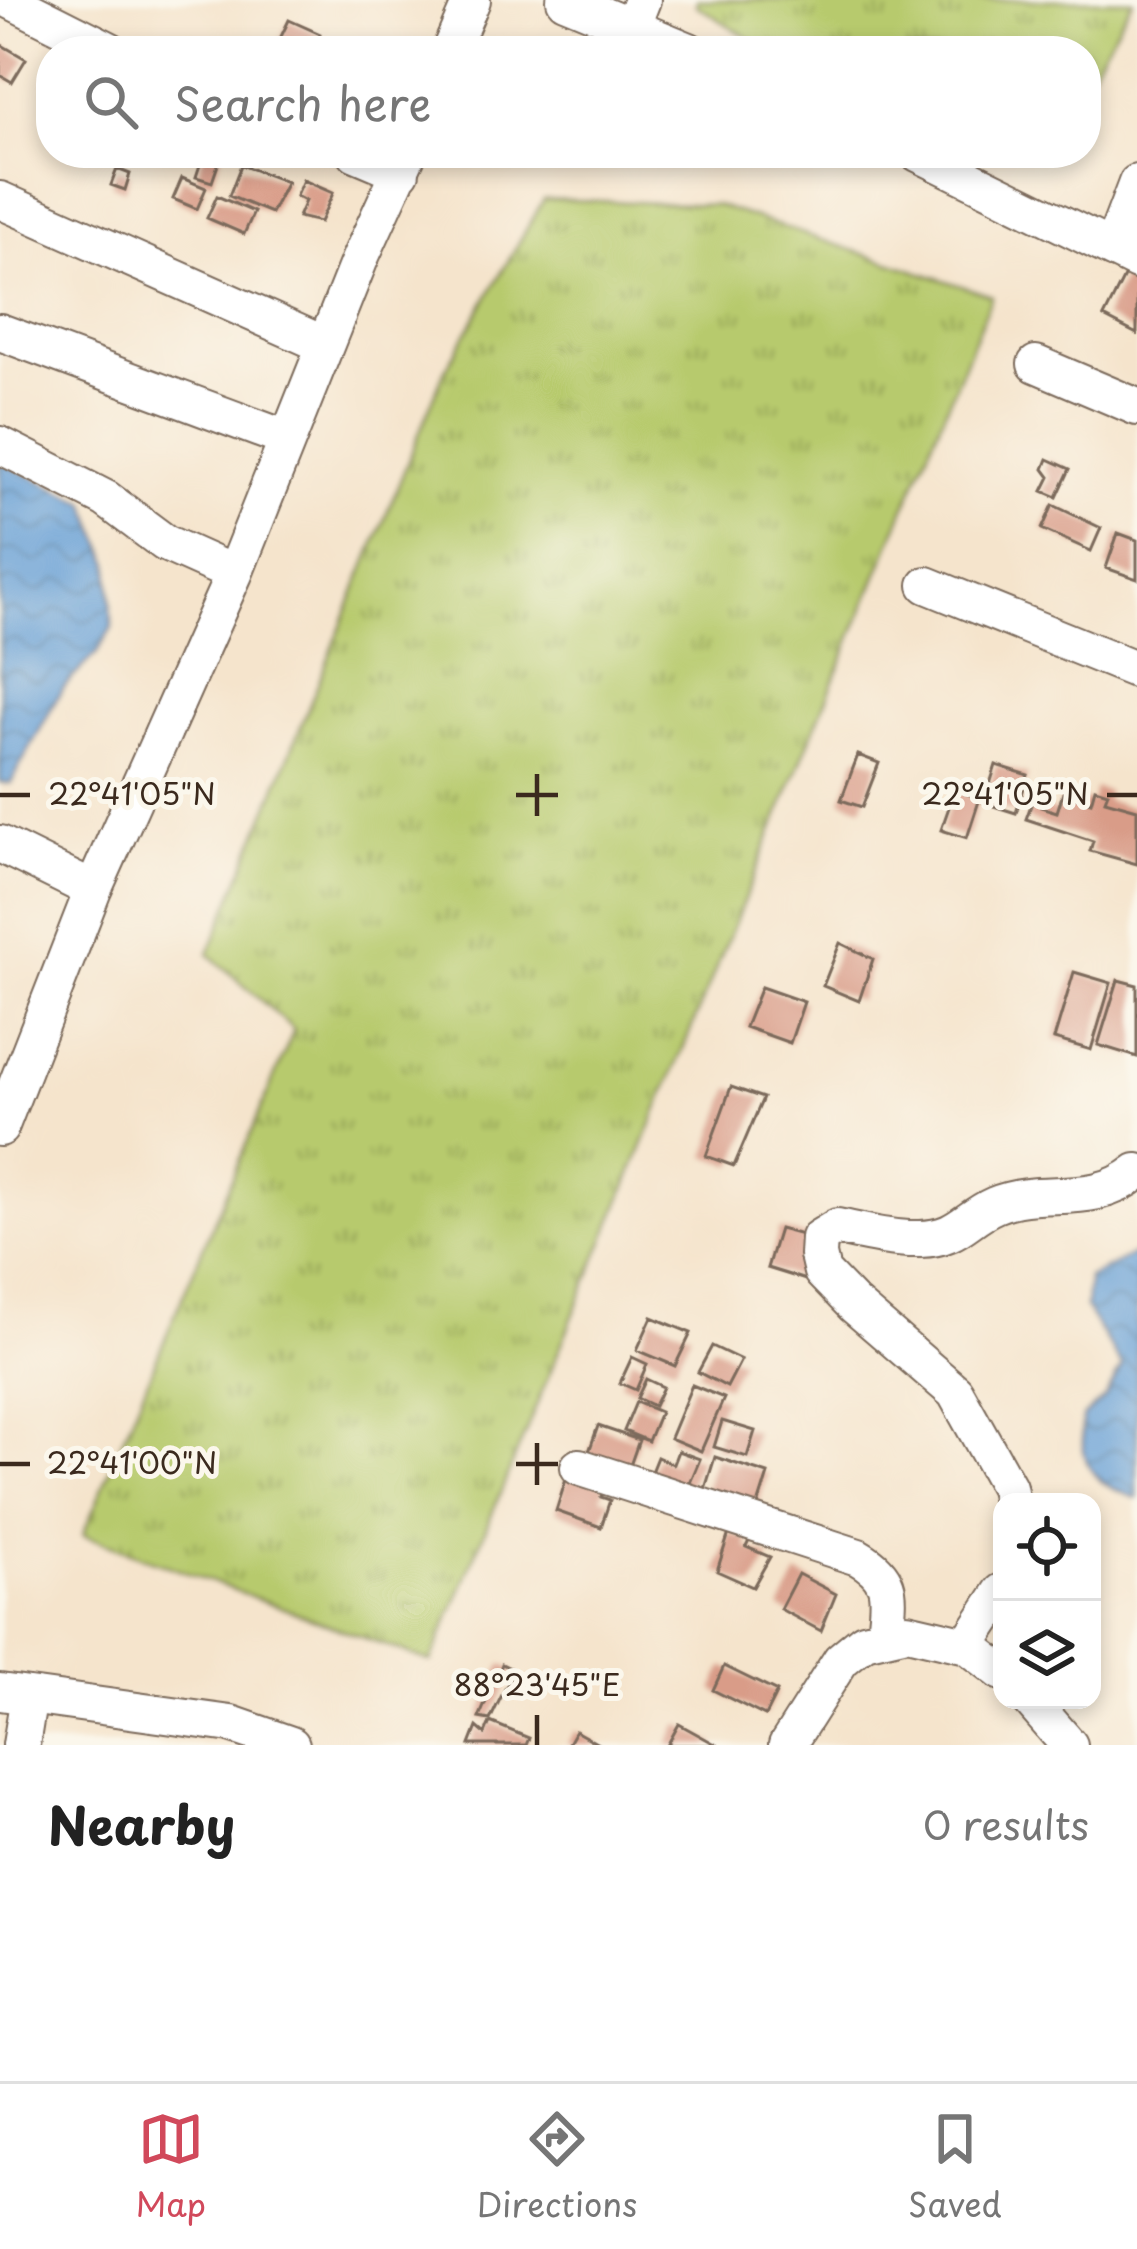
<!DOCTYPE html>
<html lang="en">
<head>
<meta charset="utf-8">
<style>
	body { margin:0; font-family:"Playpen Sans",sans-serif; background:#f2f2f2; color:#222 }
	.controls { position:absolute; right:36px; bottom:36px; display:grid; overflow:hidden; border-radius:24px; box-shadow:0 6px 18px #0003 }
	.controls button { width:108px; height:108px; display:grid; place-items:center; padding:0; border:0; border-bottom:3px solid #e0e0e0; background:#fff; color:#222; font:60px sans-serif }
	.list { margin:0; padding:0; list-style:none }
	h2 { display:flex; justify-content:space-between; align-items:center; height:156px; margin:0; padding:0 48px; font-size:51px }
	h2 small { font-size:39px; font-weight:400; color:#767676 }
	.icon { flex:none; width:66px; height:66px; fill:none; stroke:currentColor; stroke-width:2; stroke-linecap:round; stroke-linejoin:round }
	.map { position:relative; flex:none; width:1137px; height:1745px; overflow:hidden }
	.search { position:absolute; background:#fff; box-shadow:0 6px 18px #0003; left:36px; right:36px; top:36px; height:132px; display:flex; align-items:center; gap:30px; box-sizing:border-box; padding:0 42px; border-radius:48px; color:#767676; font-size:45px }
	.sheet { height:336px; background:#fff }
	nav { display:flex; justify-content:space-around; align-items:center; box-sizing:border-box; height:168px; border-top:3px solid #e0e0e0; background:#fff; font-size:33px; color:#767676 }
	nav a { display:grid; justify-items:center; gap:6px }
	nav .on { color:#d1495b }
	.map>svg:first-child { display:block }
	.grass { fill:url(#grass-tufts); stroke:#797a46; stroke-width:3 }
	.water { fill:url(#water-waves); stroke:#50647a; stroke-width:3 }
	.building { fill:#d99c88 }
	.lines { fill:none; stroke-linecap:round; stroke-linejoin:round }
	.minor-casing { stroke:#7c6b5b; stroke-width:40 }
	.minor { stroke:#fff; stroke-width:36 }
	.ticks { fill:none; stroke:#3b2a1e; stroke-width:4.5 }
	.ticks-label { font-size:30px; text-anchor:middle; fill:#3b2a1e; stroke:#fbf7ec; stroke-width:10; stroke-linejoin:round; paint-order:stroke }
</style>
</head>
<body>
<div class="map">
<svg width="1137" height="1745" viewBox="0 0 1137 1745">
	<defs>
		<pattern id="grass-tufts" width="24" height="20" patternUnits="userSpaceOnUse" patternTransform="scale(3)"><rect width="24" height="20" fill="#b7ca6d"/><path d="M3 7l-1-3M5 7V3M7 7l1-3M15 17l-1-3M17 17v-4M19 17l1-3" fill="none" stroke="#96a459"/></pattern>
		<pattern id="water-waves" width="16" height="10" patternUnits="userSpaceOnUse" patternTransform="scale(3)"><rect width="16" height="10" fill="#669fd5"/><path d="M0 5q4-4 8 0t8 0" fill="none" stroke="#5582ac"/></pattern>
	</defs>
	<rect width="100%" height="100%" fill="#fbf7ec"/>
	<filter id="ink" filterUnits="userSpaceOnUse"><feTurbulence type="fractalNoise" baseFrequency=".00833" numOctaves="2"/><feDisplacementMap in="SourceGraphic" scale="24" xChannelSelector="R" yChannelSelector="G"/><feConvolveMatrix kernelMatrix="1 2 1 2 8 2 1 2 1" color-interpolation-filters="sRGB"/></filter>
	<filter id="wash" filterUnits="userSpaceOnUse"><feTurbulence type="fractalNoise" baseFrequency=".004" numOctaves="4" result="noise"/><feDisplacementMap in="SourceGraphic" scale="48" xChannelSelector="R" yChannelSelector="G"/><feGaussianBlur stdDeviation="2.7" result="paint"/><feColorMatrix in="noise" values="0 0 0 0 0 0 0 0 0 0 0 0 0 0 0 0 0 1.4 0 .05"/><feComposite in="paint" operator="in"/></filter>
	<g filter="url(#wash)">
		<rect width="100%" height="100%" fill="#f5e4cc"/>
		<!-- grass -->
		<path class="grass" d="M697 0H1133L1086 80V51H770L696 5Z
			M544 199 716 205 992 296 431 1662 83 1535 294 1030 209 954 444 372Z"/>
		<!-- water -->
		<path class="water" d="M0 462 86 502 110 563 112 627 96 654 62 689 11 783H0Z
			M1137 1252V1498C1090 1483 1081 1466 1082 1418L1106 1396 1122 1366 1086 1309 1088 1278Z"/>
		<g id="blocks">
			<!-- building -->
			<path class="building" d="M289 20 320 34 318 46 331 51H274Z
				M0 44 26 59 12 82 0 75Z
				M204 153H222L212 182 196 177Z
				M241 165 287 182 271 213 229 196Z
				M117 169 130 174 125 190 111 185Z
				M182 178 206 188 197 209 173 199Z
				M303 180 333 193 320 222 298 217 305 201 296 196Z
				M217 196 254 212 244 234 207 218Z
				M1125 275 1137 281V334L1104 317Z
				M1048 459 1070 469 1057 497 1043 491 1050 477 1044 469Z
				M1053 505 1101 528 1091 551 1042 529Z
				M1118 533 1137 540V579L1106 568Z
				M858 755 879 763 862 807 841 800Z
				M996 765 1028 775 1016 813 984 803Z
				M1095 788 1108 792 1105 800 1137 809V864L1090 851 1093 841 1026 819 1035 794 1045 797 1041 807 1057 812 1063 793 1091 802Z
				M955 790 980 798 967 838 941 830Z
				M840 943 873 959 859 1001 823 986Z
				M1074 972 1111 983 1091 1050 1054 1039Z
				M1118 980 1137 985V1057L1098 1045Z
				M761 987 804 1002 790 1043 745 1027Z
				M731 1087 763 1098 734 1166 706 1156Z
				M779 1229 817 1239 809 1281 767 1268Z
				M652 1317 691 1333 675 1366 637 1350Z
				M712 1346 741 1360 727 1387 698 1372Z
				M632 1357 647 1364 636 1390 620 1383Z
				M646 1379 663 1387 654 1406 637 1398Z
				M692 1385 724 1398 701 1451 670 1438Z
				M636 1402 660 1412 648 1441 624 1431Z
				M722 1421 755 1431 747 1457 714 1447Z
				M598 1426 639 1440 626 1477 585 1463Z
				M678 1451 700 1459 684 1497 647 1482 657 1457 673 1464Z
				M715 1457 768 1474 757 1509 704 1492Z
				M568 1473 605 1486 601 1497 610 1500 601 1527 556 1511Z
				M729 1533 749 1541 746 1547 770 1557 753 1587 717 1571Z
				M798 1574 836 1594 821 1631 780 1609Z
				M502 1664 514 1670 490 1720 479 1718Z
				M724 1666 777 1692 765 1716 713 1690Z
				M490 1722 529 1738 526 1745H470L477 1727 485 1734Z
				M679 1724 717 1745H671L668 1744Z
				M575 1731 600 1745H567Z"/>
		</g>
	</g>
	<g filter="url(#ink)">
		<use href="#blocks" fill-opacity="0" stroke="#7c6b5b" stroke-width="3"/>
		<g class="lines">
			<defs>
				<path id="minor" d="M10 0 111 51
					M565 0 689 51
					M450 51 472 0
					M622 51 642 0
					M356 153 401 172
					M918 153 1137 261
					M0 200 325 345
					M1112 249 1137 183
					M0 332 287 439
					M1036 364 1137 407
					M0 445 106 499 165 543 234 574
					M927 585 1137 670
					M0 844 93 890
					M0 1128 93 890 234 574 361 256 408 153
					M579 1467 858 1557C896 1579 888 1597 885 1635
					M1011 1502 1008 1487 955 1392 854 1305 822 1272 818 1255 819 1238 837 1227C864 1232 893 1240 920 1239 959 1238 965 1218 995 1205 1043 1185 1091 1209 1137 1172
					M967 1645 1002 1592
					M0 1692 231 1724 291 1745
					M1030 1700 1069 1745
					M21 1745 29 1696
					M787 1745 841 1660 864 1641 907 1631 967 1645 1002 1672"/>
			</defs>
			<!-- minor casing -->
			<use href="#minor" class="minor-casing"/>
			<!-- minor -->
			<use href="#minor" class="minor"/>
		</g>
	</g>
	<!-- ticks -->
	<path class="ticks" d="M537 774V816M0 795H30M516 795H558M1107 795H1137M537 1443V1485M0 1464H30M516 1464H558M537 1715V1745"/>
	<g class="ticks-label">
		<text x="132" y="805">22°41'05"N</text>
		<text x="1005" y="805">22°41'05"N</text>
		<text x="132" y="1474">22°41'00"N</text>
		<text x="537" y="1696">88°23'45"E</text>
	</g>
</svg>
<div class="controls">
<button><svg class="icon" aria-label="locate" viewBox="0 0 24 24"><circle cx="12" cy="12" r="6"/><path d="M12 2v4M12 18v4M2 12h4M18 12h4"/></svg></button>
<button><svg class="icon" aria-label="layers" viewBox="0 0 24 24"><path d="M12 4l9 5-9 5-9-5zM3 14l9 5 9-5"/></svg></button>
</div>
<div class="search"><svg class="icon" aria-label="search" viewBox="0 0 24 24"><circle cx="10" cy="10" r="6"/><path d="M15 15l6 6"/></svg>Search here</div>
</div>
<section class="sheet">
<h2>Nearby<small>0 results</small></h2>
<ul class="list">
</ul>
</section>
<nav>
<a class="on"><svg class="icon" aria-label="map" viewBox="0 0 24 24"><path d="M3 6l6-2 6 2 6-2v14l-6 2-6-2-6 2zM9 4v14M15 6v14"/></svg>Map</a>
<a><svg class="icon" aria-label="directions" viewBox="0 0 24 24"><path d="M12 3l9 9-9 9-9-9zM9 14v-3h6M13 9l2 2-2 2"/></svg>Directions</a>
<a><svg class="icon" aria-label="saved" viewBox="0 0 24 24"><path d="M7 4h10v16l-5-4-5 4z"/></svg>Saved</a>
</nav>
</body>
</html>
